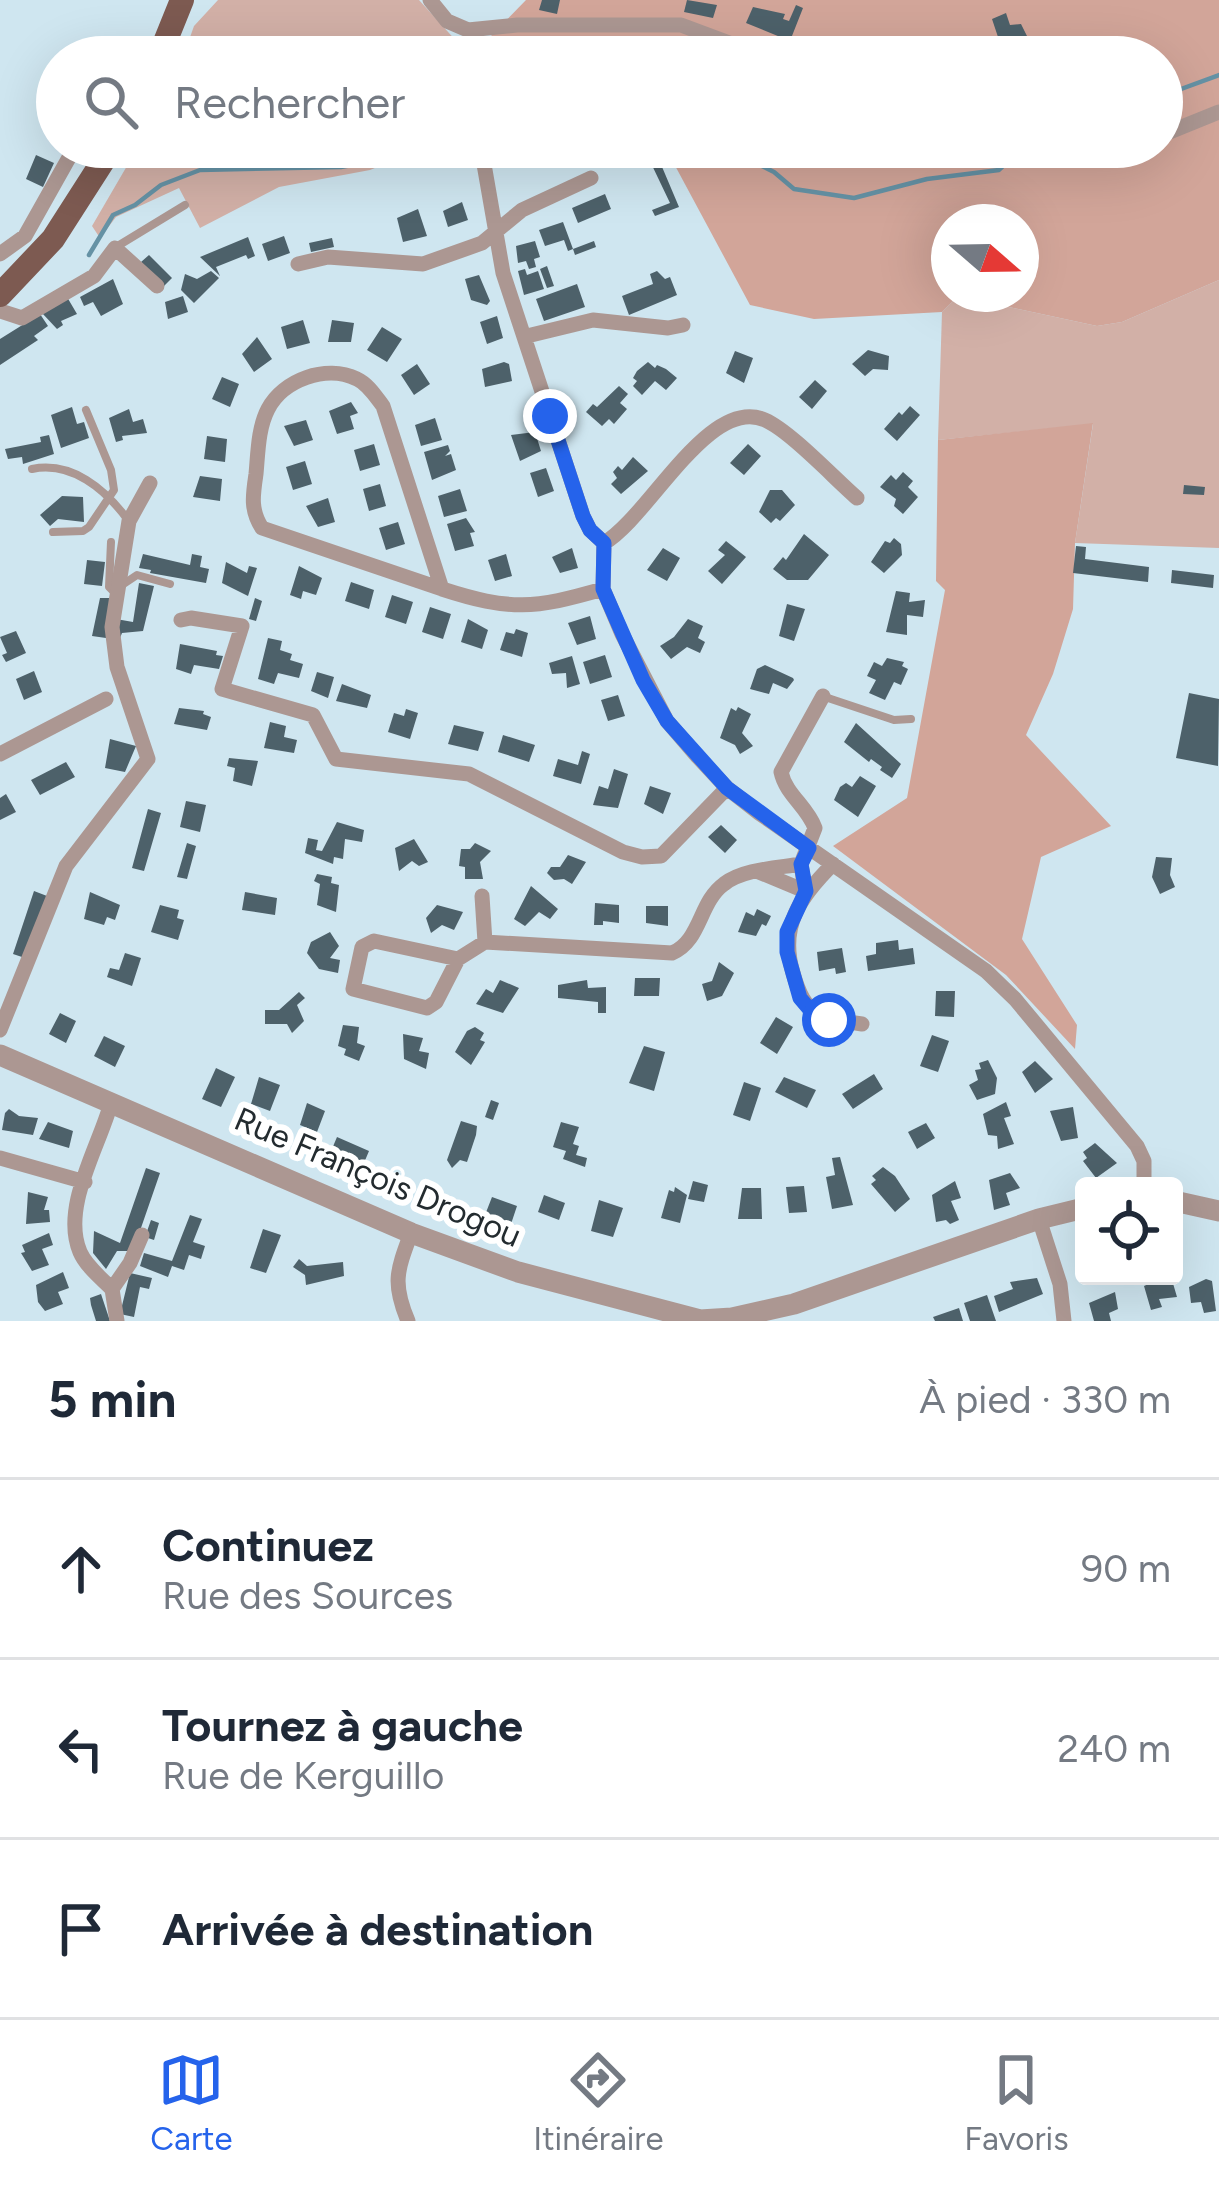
<!DOCTYPE html>
<html lang="fr">
<head>
<meta charset="utf-8">
<style>
	body { margin:0; font-family:Figtree,sans-serif; background:#f6f6f7; color:#1f2937 }
	.controls { position:absolute; right:36px; bottom:36px; display:grid; overflow:hidden; border-radius:12px; box-shadow:0 12px 48px #0002 }
	.controls button { width:108px; height:108px; display:grid; place-items:center; padding:0; border:0; border-bottom:3px solid #e0e1e3; background:#fff; color:#1f2937; font:60px sans-serif }
	.compass { position:absolute; left:931px; top:204px; width:108px; height:108px; border-radius:50%; background:#fff; box-shadow:0 12px 48px #0002; rotate:110deg }
	.stop { position:absolute; width:36px; height:36px; margin:-27px; border:9px solid #2563eb; border-radius:50%; background:#fff }
	.stop.end { background:#2563eb; border-color:#fff; box-shadow:0 3px 12px #0008 }
	.list { margin:0; padding:0; list-style:none }
	h2 { display:flex; justify-content:space-between; align-items:center; height:156px; margin:0; padding:0 48px; font-size:51px }
	h2 small { font-size:39px; font-weight:400; color:#747a83 }
	.list li { display:grid; grid-template-columns:78px 1fr auto; gap:36px; align-items:center; box-sizing:border-box; height:180px; padding:0 48px; border-top:3px solid #e0e1e3 }
	.list b { display:block; font-size:45px; white-space:nowrap }
	.list p { margin:0; font-size:39px; white-space:nowrap; color:#747a83 }
	.list em { font-size:39px; font-style:normal; color:#747a83 }
	.icon { flex:none; width:66px; height:66px; fill:none; stroke:currentColor; stroke-width:2; stroke-linecap:round; stroke-linejoin:round }
	.map { position:relative; flex:none; width:1219px; height:1321px; overflow:hidden }
	.search { position:absolute; background:#fff; box-shadow:0 12px 48px #0002; left:36px; right:36px; top:36px; height:132px; display:flex; align-items:center; gap:30px; box-sizing:border-box; padding:0 42px; border-radius:66px; color:#747a83; font-size:45px }
	.sheet { height:696px; background:#fff }
	nav { display:flex; justify-content:space-around; align-items:center; box-sizing:border-box; height:168px; border-top:3px solid #e0e1e3; background:#fff; font-size:33px; color:#747a83 }
	nav a { display:grid; justify-items:center; gap:6px }
	nav .on { color:#2563eb }
	.map>svg:first-child { display:block }
	.green { fill:#d2b0a7 }
	.forest { fill:#d2a599; fill-rule:evenodd }
	.lines { fill:none; stroke-linecap:round; stroke-linejoin:round }
	.stream { stroke:#6592a5; stroke-width:4.5 }
	.building { fill:#4d616a }
	.service { stroke:#ac9792; stroke-width:8 }
	.minor { stroke:#ac9792; stroke-width:15 }
	.tertiary { stroke:#ac9792; stroke-width:21 }
	.primary { stroke:#7d5a51; stroke-width:24 }
	.route { stroke:#2563eb; stroke-width:15 }
	.labels { text-anchor:middle; dominant-baseline:central; stroke-width:12; stroke-linejoin:round; paint-order:stroke }
	.street-label { font-size:33px; fill:#232b2f; stroke:#fff }
</style>
</head>
<body>
<div class="map">
<svg width="1219" height="1321" viewBox="0 0 1219 1321">
	<rect width="100%" height="100%" fill="#cfe6f0"/>
	<!-- green -->
	<path class="green" d="M218 0H419L459 44 465 57H183L194 26Z
		M138 147H426L370 170 279 187 200 228 179 188 116 217 100 238 92 226Z
		M1219 280V548L1075 543 1093 424 938 440 942 312 958 296 1097 326 1122 322Z"/>
	<!-- forest -->
	<path class="forest" d="M526 0H1219V280L1122 322 1097 326 958 296 942 312 814 319 750 305 665 147H1162V57H630L626 36H491ZM949 222H1021V294H949Z
		M1093 423 1075 543 1073 609 1053 674 1026 735 1111 826 1041 857 1022 939 1077 1025 1075 1049 1006 975 833 846 907 798 945 590 936 581 938 440Z"/>
	<g class="lines">
		<!-- stream -->
		<path class="stream" d="M1162 96 1219 75
			M723 147 774 172 794 189 854 198 927 179 999 170 1023 147
			M89 255 113 215 135 205 161 185 200 170 341 167 373 161 394 147"/>
	</g>
	<!-- building -->
	<path class="building" d="M542 0H560L557 14 539 10Z
		M687 0 717 5 713 18 684 12Z
		M796 5 803 8 790 41 746 23 753 7 785 14 783 19 789 21Z
		M1006 13 1010 25 1021 24 1027 36 1002 49 992 19Z
		M36 155 54 163 43 187 26 179Z
		M657 155 679 207 655 216 652 210 670 203 649 159Z
		M605 194 611 209 578 223 572 208Z
		M462 202 468 220 448 227 443 211Z
		M418 209 427 236 403 242 397 218Z
		M563 222 573 249 568 251 564 240 545 246 539 230Z
		M284 236 290 253 268 261 262 244Z
		M248 237 255 256 248 259 246 255 216 267 220 276 200 257Z
		M332 238 334 247 311 252 309 243Z
		M535 241 540 257 534 259 536 267 529 269 526 261 518 263 516 246Z
		M594 241 596 247 575 255 573 249Z
		M149 255 172 278 164 286 141 262Z
		M547 266 554 286 547 288 540 269Z
		M525 269 527 275 538 271 544 289 524 295 518 271Z
		M211 271 219 278 194 303 181 290 185 274 197 279Z
		M657 271 665 279 670 277 677 295 629 315 622 296 653 284 650 274Z
		M479 275 490 301 487 305 471 300 465 279Z
		M113 279 123 304 101 316 93 302 84 306 80 297Z
		M577 284 585 307 544 321 536 299Z
		M183 296 188 312 168 319 165 302Z
		M67 297 77 314 61 321 63 325 57 329 42 313Z
		M40 314 48 326 34 336 38 340 0 365V339Z
		M497 316 503 338 487 344 480 322Z
		M303 320 310 343 287 349 281 327Z
		M332 320 354 323 351 342H328Z
		M382 327 402 339 387 362 367 350Z
		M257 337 272 359 254 372 242 354Z
		M868 350 889 356 888 370 873 369 865 376 852 364Z
		M735 351 753 358 744 383 726 373Z
		M504 362 509 364 512 381 485 387 482 369Z
		M648 362 655 368 657 365 666 369 677 378 666 390 655 381 642 395 633 386 637 381 633 378 637 371Z
		M417 364 430 384 414 395 401 375Z
		M222 377 239 384 230 407 212 399Z
		M815 380 827 391 812 409 799 397Z
		M619 386 628 394 620 403 627 409 614 424 609 419 602 426 586 412 593 404 597 407Z
		M351 402 358 413 350 416 354 429 337 434 329 411Z
		M910 406 920 415 897 441 884 429 899 412 902 415Z
		M72 407 77 424 84 422 89 438 61 448 51 415Z
		M129 409 133 422 143 419 147 433 122 436 123 440 116 442 109 418Z
		M435 418 442 440 421 446 415 425Z
		M306 420 313 440 294 446 284 426Z
		M535 432 541 451 520 461 511 435Z
		M49 435 54 454 23 464 22 457 8 459 5 449 41 442 40 437Z
		M207 436 227 439 225 462 204 459Z
		M374 444 380 465 360 471 354 450Z
		M748 444 761 456 744 475 730 463Z
		M448 445 450 451 445 456 451 454 456 470 432 480 424 452Z
		M633 457 648 471 621 494 611 484 617 478 613 472 618 466 622 470Z
		M305 461 312 484 293 490 286 467Z
		M546 468 554 491 538 497 530 473Z
		M903 472 913 481 908 487 918 497 903 514 894 506 896 499 880 487 891 475 896 480Z
		M200 476 222 479 220 501 193 497Z
		M380 484 386 506 369 511 363 489Z
		M1184 485 1205 487 1204 495 1183 494Z
		M460 489 467 511 444 517 438 496Z
		M770 490H782L795 505 780 521 776 518 771 523 759 512Z
		M62 496 83 497 84 522 58 519 50 526 40 515Z
		M328 498 335 522 318 527 306 506Z
		M466 518 475 532 470 533 474 546 455 551 447 524Z
		M398 522 405 544 386 550 379 528Z
		M804 534 829 555 808 580H787L773 569 783 557 786 560Z
		M894 538 901 544 902 555 884 573 871 562 885 541 890 543Z
		M726 541 746 557 722 584 708 571 725 555 718 550Z
		M1076 546 1086 547 1085 559 1149 567 1148 582 1073 573Z
		M572 548 578 568 560 573 552 557Z
		M663 548 680 558 667 581 647 570Z
		M143 554 190 565 192 554 202 556 200 567 209 569 206 583 150 573 151 570 139 568Z
		M506 554 512 576 495 581 488 560Z
		M87 560 105 562 102 586 84 584Z
		M226 562 247 573 249 566 257 568 248 596 222 583Z
		M299 566 322 578 316 595 303 591 301 599 290 595Z
		M1172 570 1214 575 1213 588 1171 583Z
		M351 582 374 590 369 609 345 601Z
		M139 583 154 586 143 631 122 633 120 638 116 619 133 622Z
		M896 591 910 593 909 602 925 600 923 617 907 615V635L886 632Z
		M392 595 413 602 406 624 385 617Z
		M100 598H112L106 638 92 636Z
		M255 598 262 601 256 621 249 619Z
		M787 604 805 609 794 641 779 636Z
		M430 607 451 614 443 639 422 632Z
		M590 616 596 639 577 645 568 623Z
		M468 619 488 630 482 649 461 642Z
		M688 619 703 626 698 638 705 642 700 653 687 647 671 659 660 646 674 637Z
		M516 629 528 633 522 657 500 650 506 632 514 634Z
		M16 631 26 653 6 662 2 655 7 653 0 637Z
		M268 638 282 641 280 650 292 654 290 660 303 664 299 678 278 673 274 684 258 679Z
		M180 644 217 651 216 655 223 656 219 669 194 665 191 674 176 669Z
		M605 655 612 677 590 684 583 662Z
		M572 656 580 684 567 688 566 673 552 674 549 663Z
		M887 658 904 662 902 666 908 669 901 685 894 682 885 700 869 693 876 680 867 676 874 662 882 666Z
		M765 665 793 678 794 680 787 689 773 683 769 694 750 689 757 669Z
		M34 671 42 692 24 700 16 679Z
		M317 672 334 677 328 698 311 691Z
		M342 684 371 695 367 708 336 701Z
		M1189 693 1219 699 1218 766 1176 758Z
		M618 695 625 716 608 721 601 700Z
		M738 707 751 714 742 733 753 746 740 754 735 745 720 738 731 708 736 711Z
		M179 708 204 711 203 714 211 717 207 730 174 724Z
		M406 709 418 713 410 739 388 732 394 713 404 716Z
		M270 722 286 726 284 737 297 740 294 753 264 748Z
		M856 723 901 764 892 778 880 770 882 767 871 759 869 762 844 742Z
		M454 725 484 732 478 751 448 744Z
		M503 735 535 745 529 762 498 752Z
		M110 739 136 746 125 772 105 768Z
		M582 751 590 754 581 784 553 776 558 759 578 765Z
		M229 758 258 761 252 786 233 781 235 768 227 766Z
		M66 762 75 777 40 795 31 780Z
		M614 769 628 774 618 808 593 805 599 786 608 789Z
		M860 776 876 786 858 817 834 800 840 787 846 783 852 787Z
		M650 786 671 793 663 814 644 804Z
		M6 794 16 812 0 820V798Z
		M186 801 206 805 200 832 180 827Z
		M148 809 161 813 144 871 132 868Z
		M337 822 364 830 362 842 345 839 343 859 334 857 333 864 305 853 308 838 318 840 316 850 322 851Z
		M721 825 737 840 725 853 708 837Z
		M414 839 428 862 419 866 412 861 399 871 395 848Z
		M187 843 196 846 187 879 177 877Z
		M475 843 491 851 480 862 483 879H465V867L459 866 461 849H470Z
		M568 855 586 862 572 884 564 879 554 880 547 873 551 867H560Z
		M1156 857 1172 858 1170 875 1175 887 1160 894 1152 877Z
		M317 874 332 877 331 883 339 885 336 912 317 905 320 884 314 881Z
		M531 886 558 909 550 919 539 912 525 926 514 919Z
		M34 891 47 896 25 958 13 954Z
		M90 892 120 905 115 920 107 917 104 925 84 919Z
		M245 892 277 898 275 915 242 910Z
		M595 903 619 905V923L603 921V925H594Z
		M160 905 179 910 177 918 184 920 178 940 151 932Z
		M437 905 463 912 454 930 442 925 431 933 426 918Z
		M646 906H668V926L646 923Z
		M757 909 771 916 766 926 762 924 756 936 738 932 746 912 754 916Z
		M330 932 339 946 330 958 340 960 338 973 319 969 307 953 311 942Z
		M898 940 899 950 913 948 915 964 868 971 866 956 876 954V943Z
		M842 948 846 972 836 974 835 968 819 971 817 952Z
		M125 953 141 958 132 986 107 977 110 968 119 970Z
		M719 962 734 973 722 996 707 1001 702 984 712 981Z
		M635 978H660L659 996H634Z
		M500 980 519 988 503 1013 476 1004 486 989 493 993Z
		M587 980 588 988 606 987V1013H598V1002L558 998V985Z
		M936 991H955L954 1017 935 1016Z
		M299 992 305 998 297 1005 304 1021 292 1033 287 1024H265V1010H279Z
		M60 1013 76 1021 66 1043 49 1034Z
		M776 1017 793 1027 777 1054 760 1043Z
		M343 1025 359 1027 357 1043 365 1046 359 1061 344 1055 346 1049 338 1046Z
		M475 1027 484 1033 480 1040 485 1042 471 1065 455 1052 467 1031Z
		M403 1034 423 1038 419 1051 429 1053 426 1069 404 1059Z
		M932 1035 949 1041 938 1072 920 1066Z
		M104 1036 125 1046 115 1067 94 1056Z
		M644 1046 665 1052 654 1091 629 1083Z
		M988 1060 997 1078 995 1094 977 1100 969 1085 978 1080 975 1070 981 1069 979 1063Z
		M1035 1061 1053 1079 1035 1093 1022 1072Z
		M216 1068 235 1077 221 1107 202 1099Z
		M874 1074 883 1089 853 1109 842 1094Z
		M259 1077 280 1085 270 1111 251 1104Z
		M784 1077 816 1090 807 1108 775 1092Z
		M744 1082 761 1088 750 1121 733 1115Z
		M491 1100 499 1103 493 1120 485 1117Z
		M1006 1102 1011 1116 1004 1118 1014 1144 998 1149 997 1136 988 1135 983 1114Z
		M307 1103 325 1111 317 1132 300 1125Z
		M1073 1107 1078 1138 1061 1141 1050 1111Z
		M9 1109 19 1116 38 1118 33 1135 2 1130 5 1113Z
		M461 1121 477 1126 476 1135 467 1162 460 1160 452 1168 447 1160Z
		M48 1122 73 1131 69 1148 39 1139Z
		M561 1122 579 1127 573 1144 579 1146 576 1155 587 1158 585 1167 563 1159 566 1151 553 1147Z
		M926 1123 935 1138 917 1149 908 1132Z
		M337 1137 369 1151 361 1170 329 1156Z
		M1095 1143 1117 1163 1096 1178 1083 1161 1087 1158 1083 1152Z
		M840 1157 853 1205 832 1209 826 1177 835 1175 832 1158Z
		M883 1167 895 1176 910 1199 895 1212 871 1184 876 1180 872 1176Z
		M146 1168 160 1173 133 1251H117L106 1269 93 1253 94 1231 120 1243Z
		M1010 1173 1020 1188 1006 1193 1010 1205 994 1210 989 1180Z
		M693 1181 708 1185 704 1202 688 1199Z
		M955 1181 961 1198 951 1201 959 1220 950 1224 946 1220 936 1222 932 1195Z
		M804 1186 807 1212 789 1213 786 1187Z
		M675 1187 687 1195 680 1223 661 1218 669 1190 674 1192Z
		M742 1188H761L762 1219H738Z
		M28 1192 48 1197 44 1210H49L50 1222 26 1224Z
		M544 1195 565 1203 559 1220 538 1212Z
		M492 1197 517 1206 511 1224 485 1215Z
		M599 1200 623 1208 613 1237 591 1231Z
		M190 1215 202 1219 193 1242 205 1246 201 1259 189 1255 184 1270 172 1266 168 1277 140 1266 144 1253 172 1261Z
		M151 1220 159 1223 154 1240 145 1237Z
		M263 1229 281 1235 266 1273 250 1268Z
		M49 1233 53 1245 42 1249 49 1265 32 1271 21 1253 25 1252 22 1245Z
		M299 1259 307 1266 343 1262 344 1276 306 1285 305 1275 293 1267Z
		M63 1272 69 1288 58 1292 63 1304 45 1311 38 1302 36 1285Z
		M130 1273 152 1278 149 1289 140 1287 134 1317 120 1314Z
		M1087 1276H1111L1112 1282 1089 1285Z
		M1037 1278 1043 1294 999 1312 994 1296 1013 1289 1010 1282Z
		M1160 1279 1165 1283 1172 1280 1177 1297 1159 1299 1162 1307 1151 1310 1144 1286Z
		M1206 1279 1212 1281 1216 1311 1204 1313 1201 1302 1191 1303 1189 1287Z
		M1115 1292 1118 1309 1109 1313 1111 1321H1094L1089 1303Z
		M101 1294 110 1321H96L91 1305 90 1298Z
		M987 1295 996 1321H970L964 1303Z
		M959 1308 963 1321H935L933 1317Z"/>
	<g class="lines">
		<!-- service -->
		<path class="service" d="M116 247 185 205
			M32 469C72 461 105 489 128 520
			M53 532 83 531 89 527 114 490 111 470 86 410
			M111 542 109 587 117 595
			M122 585 137 575 170 584
			M825 697 894 720 911 719"/>
		<!-- minor -->
		<path class="minor" d="M430 0 447 21 468 30 517 25H681L767 57
			M468 30 473 57
			M1162 135 1219 112
			M481 147 503 273 583 516 590 530 604 543 603 589 622 634 667 721 697 756 727 788 759 813 986 971 1015 999 1137 1146 1144 1161V1186
			M1087 147H1102
			M0 254 25 236 75 147
			M298 264 328 257 423 264 482 243 522 210 591 178
			M0 311 22 318 94 276 115 248 157 286
			M527 336 593 320 668 328 683 325
			M604 543C649 517 709 395 765 420 790 431 834 478 857 498
			M442 589 262 528C250 510 253 494 256 474 258 453 258 428 268 409 283 380 326 364 357 379 368 384 376 397 383 406L442 589C510 611 534 609 603 589
			M181 620 191 618 242 626 222 689 313 715 336 759 469 774 623 852 642 857 661 856 727 788
			M0 754 106 699
			M833 864C800 897 779 926 793 973 805 1016 819 1018 862 1024
			M759 872 805 891
			M805 891 801 864 815 828C807 806 786 795 781 772L823 696
			M482 896 485 942
			M458 959 374 941 362 947 353 989 427 1008 436 1002 458 959 485 942 672 953C701 941 699 902 724 884 743 869 778 868 801 864
			M0 1030 66 866 148 759 117 667 112 627 129 521 150 483
			M111 1103C99 1147 61 1207 80 1252 86 1266 101 1278 112 1289
			M0 1158 85 1182
			M1039 1219 1060 1284 1064 1321
			M117 1321 112 1289 130 1263 142 1235
			M408 1321C392 1283 397 1271 411 1233"/>
		<!-- tertiary -->
		<path class="tertiary" d="M0 1055 411 1233 518 1272 700 1320 732 1318 794 1304 1039 1219 1084 1208
			M1174 1201 1219 1211"/>
		<!-- primary -->
		<path class="primary" d="M159 57 182 0
			M0 295 53 239 112 147"/>
	</g>
	<g class="lines">
		<!-- route -->
		<path class="route" d="M550 416 583 516 590 530 604 543 603 589 643 680 667 721 727 788 809 848 801 864 806 891 787 932V952L800 998 811 1011 829 1020"/>
	</g>
	<g class="labels">
		<!-- street labels -->
		<g class="street-label">
			<text transform="translate(378 1177) rotate(23)">Rue François Drogou</text>
		</g>
	</g>
</svg>
<div class="controls">
<button><svg class="icon" aria-label="locate" viewBox="0 0 24 24"><circle cx="12" cy="12" r="6"/><path d="M12 2v4M12 18v4M2 12h4M18 12h4"/></svg></button>
</div>
<svg class="compass" viewBox="-18 -18 36 36"><path d="M0-13l5 13h-10z" fill="#e53935"/><path d="M0 13l5-13h-10z" fill="#747a83"/></svg>
<div class="stop" style="left:829px;top:1020px"></div>
<div class="stop end" style="left:550px;top:416px"></div>
<div class="search"><svg class="icon" aria-label="search" viewBox="0 0 24 24"><circle cx="10" cy="10" r="6"/><path d="M15 15l6 6"/></svg>Rechercher</div>
</div>
<section class="sheet">
<h2>5 min<small>À pied · 330 m</small></h2>
<ul class="list">
<li><svg class="icon" aria-label="ahead" viewBox="0 0 24 24"><path d="M12 20V5M6 11l6-6 6 6"/></svg><div><b>Continuez</b><p>Rue des Sources</p></div><em>90 m</em></li>
<li><svg class="icon" aria-label="left" viewBox="0 0 24 24"><path d="M17 20v-9H6M10 6l-5 5 5 5"/></svg><div><b>Tournez à gauche</b><p>Rue de Kerguillo</p></div><em>240 m</em></li>
<li><svg class="icon" aria-label="arrive" viewBox="0 0 24 24"><path d="M6 21V4h12l-3 4 3 4H6"/></svg><div><b>Arrivée à destination</b></div></li>
</ul>
</section>
<nav>
<a class="on"><svg class="icon" aria-label="map" viewBox="0 0 24 24"><path d="M3 6l6-2 6 2 6-2v14l-6 2-6-2-6 2zM9 4v14M15 6v14"/></svg>Carte</a>
<a><svg class="icon" aria-label="directions" viewBox="0 0 24 24"><path d="M12 3l9 9-9 9-9-9zM9 14v-3h6M13 9l2 2-2 2"/></svg>Itinéraire</a>
<a><svg class="icon" aria-label="saved" viewBox="0 0 24 24"><path d="M7 4h10v16l-5-4-5 4z"/></svg>Favoris</a>
</nav>
</body>
</html>
